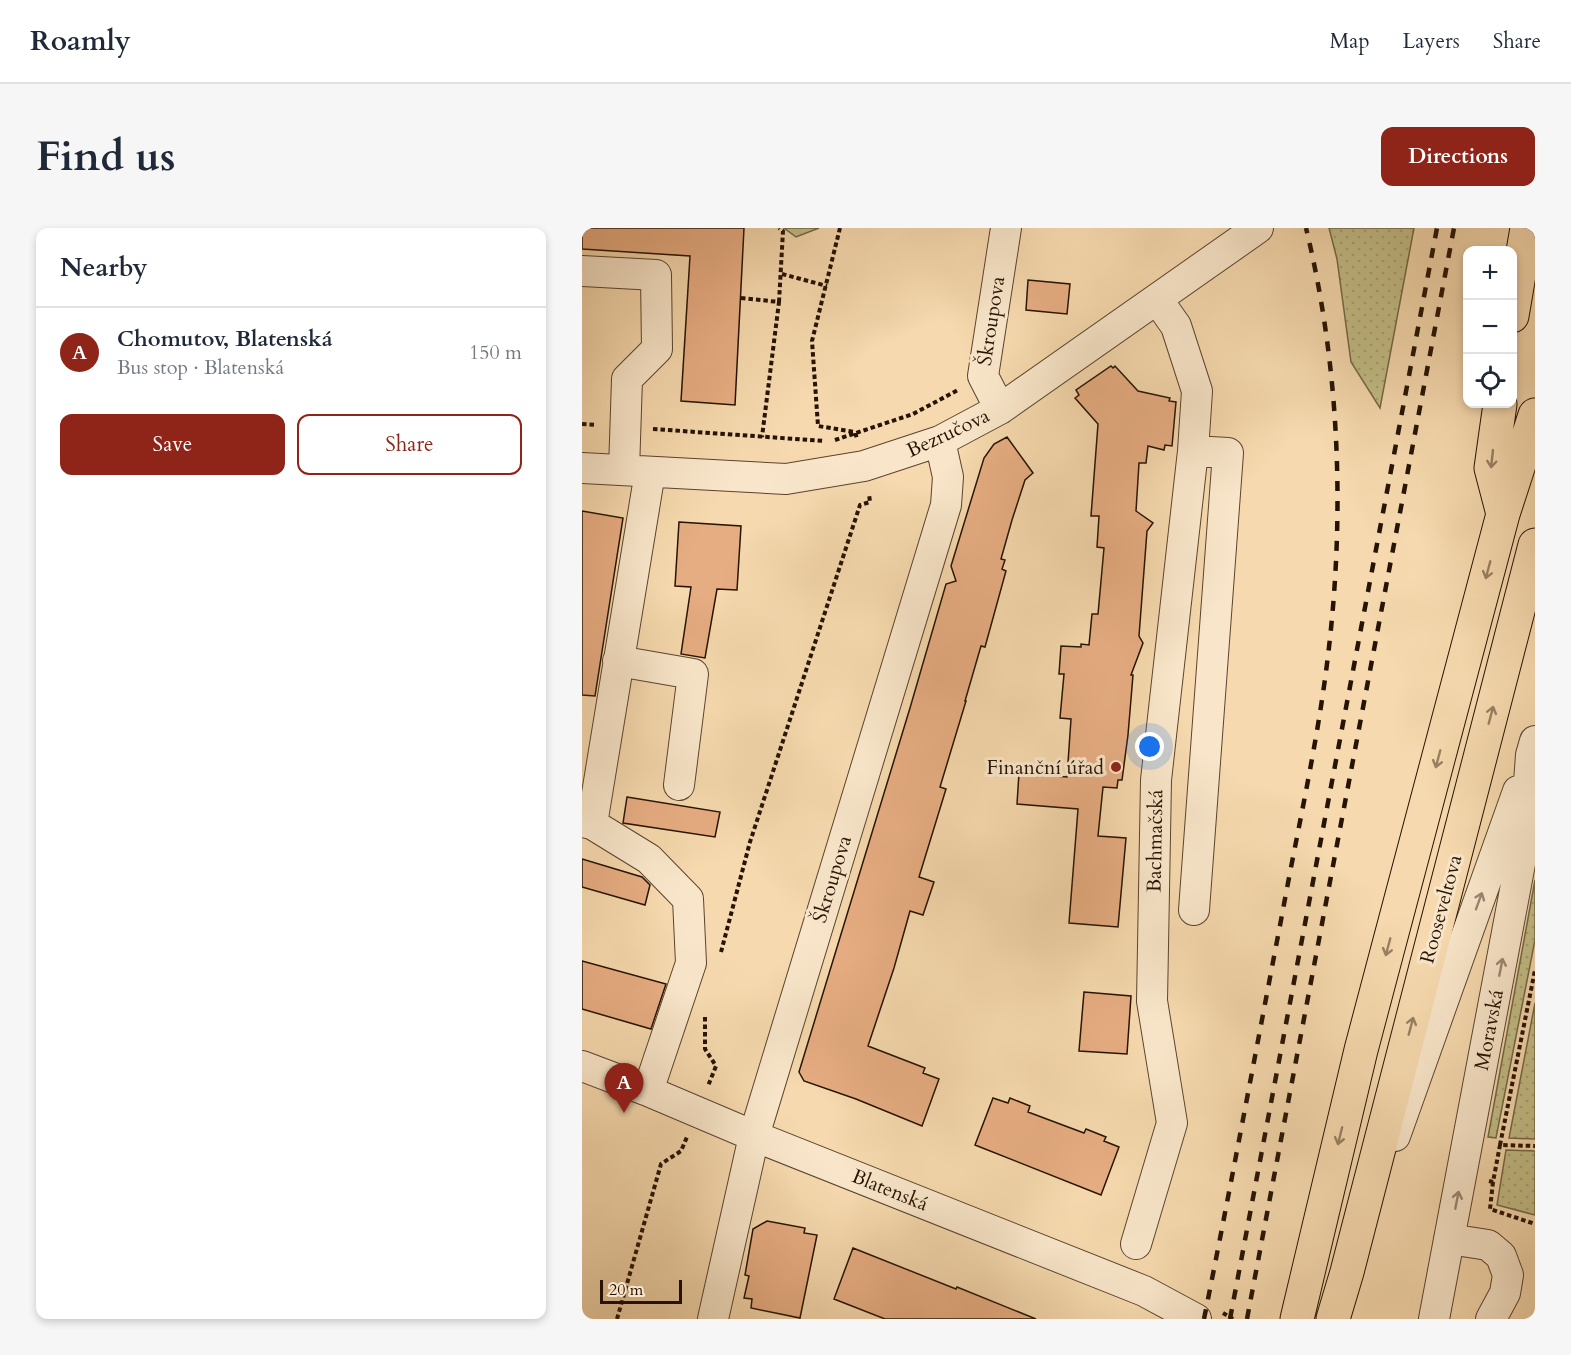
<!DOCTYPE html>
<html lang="en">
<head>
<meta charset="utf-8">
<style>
	body { margin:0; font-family:Cardo,serif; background:#f6f6f7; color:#1f2937 }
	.controls { position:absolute; right:18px; top:18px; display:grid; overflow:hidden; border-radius:12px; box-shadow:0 3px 9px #0003 }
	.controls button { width:54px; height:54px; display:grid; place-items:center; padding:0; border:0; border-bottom:2px solid #e0e1e3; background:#fff; color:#1f2937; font:30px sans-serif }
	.scale { position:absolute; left:18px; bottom:15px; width:82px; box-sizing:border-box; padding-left:6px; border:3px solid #261304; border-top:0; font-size:16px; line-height:21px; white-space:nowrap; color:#261304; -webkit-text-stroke:4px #f9e6ca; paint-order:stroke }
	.you { position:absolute; left:568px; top:519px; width:21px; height:21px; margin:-15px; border:4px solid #fff; border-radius:50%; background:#1a73e8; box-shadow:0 0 0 9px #1a73e833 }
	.badge { display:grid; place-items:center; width:39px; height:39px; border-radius:50%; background:#8f2418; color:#fff; font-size:20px; font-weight:700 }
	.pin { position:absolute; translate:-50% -50px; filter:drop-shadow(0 2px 3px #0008) }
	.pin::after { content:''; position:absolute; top:32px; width:21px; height:18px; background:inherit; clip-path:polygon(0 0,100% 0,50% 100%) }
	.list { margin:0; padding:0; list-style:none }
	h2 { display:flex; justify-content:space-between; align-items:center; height:78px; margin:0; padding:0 24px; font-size:26px }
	h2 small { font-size:20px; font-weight:400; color:#747a83 }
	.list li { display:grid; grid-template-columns:39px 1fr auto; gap:18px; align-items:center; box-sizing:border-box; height:90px; padding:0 24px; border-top:2px solid #e0e1e3 }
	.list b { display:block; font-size:22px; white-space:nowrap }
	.list p { margin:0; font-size:20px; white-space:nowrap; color:#747a83 }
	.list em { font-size:20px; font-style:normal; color:#747a83 }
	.actions { display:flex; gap:12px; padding:18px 24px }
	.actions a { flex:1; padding:14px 0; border:2px solid #8f2418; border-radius:12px; text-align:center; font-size:21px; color:#8f2418 }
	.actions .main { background:#8f2418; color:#fff }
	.icon { flex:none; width:33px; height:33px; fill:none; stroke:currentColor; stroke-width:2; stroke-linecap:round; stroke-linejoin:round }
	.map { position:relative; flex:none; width:953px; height:1091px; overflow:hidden; border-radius:12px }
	header { display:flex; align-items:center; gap:36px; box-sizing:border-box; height:84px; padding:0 30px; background:#fff; border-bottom:2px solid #e0e1e3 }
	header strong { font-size:28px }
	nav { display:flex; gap:33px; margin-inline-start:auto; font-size:21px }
	.intro { display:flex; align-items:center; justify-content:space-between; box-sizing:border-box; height:144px; padding:0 36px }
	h1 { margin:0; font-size:42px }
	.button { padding:15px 27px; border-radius:12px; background:#8f2418; color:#fff; font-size:21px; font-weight:700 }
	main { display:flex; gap:36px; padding:0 36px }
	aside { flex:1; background:#fff; border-radius:12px; box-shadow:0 3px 9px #0003 }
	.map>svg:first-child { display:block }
	.grass { fill:url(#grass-dots); stroke:#746845; stroke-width:1.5 }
	.park { fill:url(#park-tufts); stroke:#746845; stroke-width:1.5 }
	.building { fill:#e7ad82; stroke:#261304; stroke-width:1.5 }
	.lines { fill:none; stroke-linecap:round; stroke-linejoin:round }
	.minor-casing { stroke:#5a442e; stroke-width:32 }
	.highway-casing { stroke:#261304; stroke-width:35 }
	.path { stroke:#261304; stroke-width:4; stroke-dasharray:4.5 3; stroke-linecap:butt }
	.minor { stroke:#f9e6ca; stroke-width:30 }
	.highway { stroke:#f6d9ae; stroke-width:33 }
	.rail { stroke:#261304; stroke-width:4.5; stroke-dasharray:10 10; stroke-linecap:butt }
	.oneway { stroke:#988062 }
	.oneway2 { stroke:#9a8771 }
	.poi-dot { fill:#8f2418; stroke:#f9e6ca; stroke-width:2 }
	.labels { text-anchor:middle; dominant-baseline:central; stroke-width:6; stroke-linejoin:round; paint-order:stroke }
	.street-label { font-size:20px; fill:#261304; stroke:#f9e6ca }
	.poi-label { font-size:20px; fill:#261304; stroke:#f9e6ca; text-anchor:end }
</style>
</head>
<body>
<header>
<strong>Roamly</strong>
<nav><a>Map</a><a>Layers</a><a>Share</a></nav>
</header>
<div class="intro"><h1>Find us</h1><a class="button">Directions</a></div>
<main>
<aside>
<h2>Nearby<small></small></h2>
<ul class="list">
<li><span class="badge">A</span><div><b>Chomutov, Blatenská</b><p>Bus stop · Blatenská</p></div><em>150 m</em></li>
</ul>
<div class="actions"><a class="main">Save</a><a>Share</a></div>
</aside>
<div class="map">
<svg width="953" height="1091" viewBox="0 0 953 1091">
	<defs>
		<pattern id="grass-dots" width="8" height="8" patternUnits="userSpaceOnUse" patternTransform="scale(1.5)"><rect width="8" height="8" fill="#c3bd86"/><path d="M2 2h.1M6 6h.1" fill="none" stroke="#a7a272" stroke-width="1.8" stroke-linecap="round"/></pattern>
		<pattern id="park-tufts" width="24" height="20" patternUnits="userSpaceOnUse" patternTransform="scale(1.5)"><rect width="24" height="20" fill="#c3bd86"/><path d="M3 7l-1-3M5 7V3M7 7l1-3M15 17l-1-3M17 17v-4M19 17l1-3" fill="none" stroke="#a7a272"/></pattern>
	</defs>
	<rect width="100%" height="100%" fill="#f6d9ae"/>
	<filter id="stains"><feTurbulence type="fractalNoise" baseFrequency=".00333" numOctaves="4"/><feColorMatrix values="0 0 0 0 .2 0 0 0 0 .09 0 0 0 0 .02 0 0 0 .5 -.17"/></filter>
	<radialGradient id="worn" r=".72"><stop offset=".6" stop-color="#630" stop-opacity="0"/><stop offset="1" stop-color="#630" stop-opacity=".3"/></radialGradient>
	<!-- grass -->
	<path class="grass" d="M747 0H832L798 180 769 134 755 31Z
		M953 652V712L914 910 906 909Z
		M953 775V911L927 910Z
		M924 922 953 923V987L915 977Z"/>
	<!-- park -->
	<path class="park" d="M202 0H237L214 9Z"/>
	<!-- building -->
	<path class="building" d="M0 0H162L153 177 99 173 108 28 0 21Z
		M446 52 488 56 485 86 444 82Z
		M529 138 531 140 533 138 556 163 588 170 587 173 594 174 590 218 583 217 582 222 566 218 564 235H557L554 283 571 295 565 303 557 408 561 415 549 447H551L546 507 540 552H536L535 560 521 559 516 608 544 610 536 699 487 695 496 581 435 576 437 545 485 549 489 491 478 490 482 446H477L479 418 499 419V416L507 417 510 386H516L522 320 515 319 517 288H509L516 196 493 170 497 167 494 162Z
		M425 209 451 245 443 252 430 292 419 331 423 332 420 341 424 343 403 419 399 418 383 473H384L358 559 364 561 337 649 352 654 341 687 328 683 312 740 286 818 343 840 341 845 357 851 340 898 274 871 222 853 217 844 328 480 364 356 374 353 369 338 402 230 412 216Z
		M0 283 41 290 13 468 0 467Z
		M97 294 159 298 155 362 135 361 123 430 99 426 109 359 93 358Z
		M45 569 138 584 133 609 41 595Z
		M0 631 60 649 68 657 63 677 0 659Z
		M0 733 84 756 69 801 0 781Z
		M502 764 549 768 545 826 497 823Z
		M411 870 426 875 428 870 448 878 446 884 502 905 504 901 524 909 522 913 537 919 519 967 393 917Z
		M185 993 223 1000 222 1005 235 1007 218 1090 169 1080 170 1071 162 1070 167 1048 163 1047 171 1001Z
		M271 1020 374 1061 375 1059 454 1091H303L252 1071Z"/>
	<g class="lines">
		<defs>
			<path id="minor" d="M0 43 74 47 75 121 45 151 42 242
				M418 181 401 148 424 0
				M611 223 646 225 612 682
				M0 240 204 251 282 238 358 213 418 181 676 0
				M36 433 111 446 97 557
				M0 594 10 596 67 631 106 671 109 735 66 863
				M10 596 68 244
				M0 838 66 863 172 908 562 1063 614 1091
				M813 908 936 563
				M867 1011 906 1017 919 1028 926 1047 923 1065 909 1091
				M554 1016 590 895 570 773 574 552 611 223 615 163 594 98 575 71
				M131 1091 172 908 364 277 366 249 358 213
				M852 1091 943 609 949 527 953 513"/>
			<path id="highway" d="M930 88 945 0
				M918 176 909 240 921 286
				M715 1091 779 822 921 286 953 187
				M751 1091 765 1044 953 317"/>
		</defs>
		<!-- minor casing -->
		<use href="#minor" class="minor-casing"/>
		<!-- highway casing -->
		<use href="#highway" class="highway-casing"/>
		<!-- path -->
		<path class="path" d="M258 0 230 113 236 198 273 204 275 211
			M200 46 245 58
			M159 70 197 74 180 209
			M197 74 201 3 197 0
			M0 196 15 197
			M71 201 243 213
			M253 212 331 186 376 162
			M139 724 168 614 278 277 288 274 287 266
			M123 789V821L134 838 126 858
			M918 917 953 742
			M907 953 911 954 918 917 953 918
			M911 954 908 981 953 996
			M641 1085 651 1091
			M35 1091 79 936 99 923 105 909"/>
		<!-- minor -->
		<use href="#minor" class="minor"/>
		<!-- highway -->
		<use href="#highway" class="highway"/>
		<!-- rail -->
		<path class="rail" d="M622 1091C649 957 674 822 700 687 716 599 737 509 747 419 763 280 757 136 724 0
			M648 1091 855 0
			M665 1091 872 0"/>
	</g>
	<!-- one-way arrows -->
	<defs><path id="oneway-shaft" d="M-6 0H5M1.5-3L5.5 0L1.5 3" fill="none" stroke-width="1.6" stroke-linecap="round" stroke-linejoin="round" transform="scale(1.5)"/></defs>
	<g class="oneway">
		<use href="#oneway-shaft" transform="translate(910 231) rotate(96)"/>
		<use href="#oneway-shaft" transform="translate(906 342) rotate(105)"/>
		<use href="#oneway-shaft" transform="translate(909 487) rotate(-75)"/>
		<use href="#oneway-shaft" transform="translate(856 531) rotate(105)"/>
		<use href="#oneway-shaft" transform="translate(806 719) rotate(105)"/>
		<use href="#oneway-shaft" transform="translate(829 798) rotate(-75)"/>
		<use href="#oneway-shaft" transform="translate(758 908) rotate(104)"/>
	</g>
	<g class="oneway2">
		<use href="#oneway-shaft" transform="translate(897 673) rotate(-70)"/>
		<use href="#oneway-shaft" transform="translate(919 739) rotate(-79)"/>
		<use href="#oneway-shaft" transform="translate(875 972) rotate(-79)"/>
	</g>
	<!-- markers -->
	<circle class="poi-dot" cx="534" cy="539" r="6"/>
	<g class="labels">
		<!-- street labels -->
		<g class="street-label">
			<text transform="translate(409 93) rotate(-81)">Škroupova</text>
			<text transform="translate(366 205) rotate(-25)">Bezručova</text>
			<text transform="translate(573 613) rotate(-89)">Bachmačská</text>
			<text transform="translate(250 651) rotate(-73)">Škroupova</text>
			<text transform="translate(859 681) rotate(-75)">Rooseveltova</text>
			<text transform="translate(907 802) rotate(-79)">Moravská</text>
			<text transform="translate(308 962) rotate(22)">Blatenská</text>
		</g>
		<!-- poi labels -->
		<g class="poi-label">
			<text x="522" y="539">Finanční úřad</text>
		</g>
	</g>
	<rect width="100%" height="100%" filter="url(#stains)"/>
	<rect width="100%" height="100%" fill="url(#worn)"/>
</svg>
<div class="controls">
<button>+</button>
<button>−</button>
<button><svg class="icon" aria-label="locate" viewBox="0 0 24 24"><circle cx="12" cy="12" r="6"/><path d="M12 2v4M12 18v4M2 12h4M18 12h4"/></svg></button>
</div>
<div class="scale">20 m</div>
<div class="you"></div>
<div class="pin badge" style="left:42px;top:885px">A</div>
</div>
</main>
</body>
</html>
